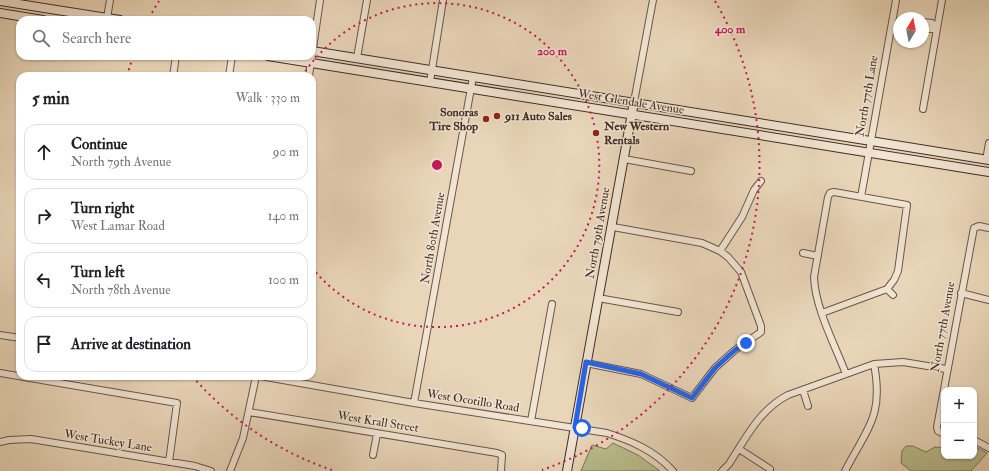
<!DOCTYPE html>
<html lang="en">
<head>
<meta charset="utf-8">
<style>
	body { margin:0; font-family:"IM FELL Double Pica",serif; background:#f2f2f2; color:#202124 }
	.controls { position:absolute; right:12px; bottom:12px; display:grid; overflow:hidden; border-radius:8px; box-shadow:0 1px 3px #0004 }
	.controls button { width:36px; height:36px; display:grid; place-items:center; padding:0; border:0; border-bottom:1px solid #e0e0e0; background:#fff; color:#202124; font:20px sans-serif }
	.compass { position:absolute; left:893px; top:12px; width:36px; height:36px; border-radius:50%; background:#fff; box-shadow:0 1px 3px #0004; rotate:10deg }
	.stop { position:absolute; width:12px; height:12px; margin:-9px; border:3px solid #2563eb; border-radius:50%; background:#fff }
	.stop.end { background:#2563eb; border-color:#fff; box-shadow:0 1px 4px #0008 }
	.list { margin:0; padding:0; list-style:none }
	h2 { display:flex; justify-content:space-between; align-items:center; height:52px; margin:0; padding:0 16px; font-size:17px }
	h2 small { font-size:13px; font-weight:400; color:#757577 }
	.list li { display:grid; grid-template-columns:26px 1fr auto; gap:12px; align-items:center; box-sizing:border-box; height:56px; margin:0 8px 8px; padding:0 8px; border:1px solid #e0e0e0; border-radius:12px }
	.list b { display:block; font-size:15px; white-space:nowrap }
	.list p { margin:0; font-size:13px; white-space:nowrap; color:#757577 }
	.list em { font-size:13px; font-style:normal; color:#757577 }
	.icon { flex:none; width:22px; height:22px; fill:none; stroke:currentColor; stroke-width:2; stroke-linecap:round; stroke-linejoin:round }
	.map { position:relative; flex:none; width:989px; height:471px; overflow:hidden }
	.search { position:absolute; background:#fff; box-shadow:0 1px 3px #0004; left:16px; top:16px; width:300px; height:44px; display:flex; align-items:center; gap:10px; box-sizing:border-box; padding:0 14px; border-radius:12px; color:#757577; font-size:15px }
	.panel { position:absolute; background:#fff; box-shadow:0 1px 3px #0004; left:16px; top:72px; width:300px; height:308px; border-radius:12px }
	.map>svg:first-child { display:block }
	.green { fill:#b9bd8d; stroke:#7c755a }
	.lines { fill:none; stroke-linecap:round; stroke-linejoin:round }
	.street-casing { stroke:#6a574b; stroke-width:8 }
	.secondary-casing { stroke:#402d26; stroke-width:10 }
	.street { stroke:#f1e4d2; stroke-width:6 }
	.secondary { stroke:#f1e4d2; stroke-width:8 }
	.route { stroke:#2563eb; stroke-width:5 }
	.ring { fill:none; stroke:#c2185b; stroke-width:2; stroke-dasharray:2 4 }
	.poi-dot { fill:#8f2418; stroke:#f1e4d2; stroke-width:1.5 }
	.labels { text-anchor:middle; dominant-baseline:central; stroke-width:3; stroke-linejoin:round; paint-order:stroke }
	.street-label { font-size:12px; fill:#402d26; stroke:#f1e4d2 }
	.poi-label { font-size:12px; font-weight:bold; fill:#402d26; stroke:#f1e4d2; text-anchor:start }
	.centre { fill:#c2185b; stroke:#f1e4d2; stroke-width:2 }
	.ring-label { font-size:12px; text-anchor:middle; font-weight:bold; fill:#c2185b; stroke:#f1e4d2; stroke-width:3; stroke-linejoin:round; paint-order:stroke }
</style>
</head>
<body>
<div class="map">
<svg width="989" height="471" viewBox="0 0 989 471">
	<rect width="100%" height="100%" fill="#e9d6b9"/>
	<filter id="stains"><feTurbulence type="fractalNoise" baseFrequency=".005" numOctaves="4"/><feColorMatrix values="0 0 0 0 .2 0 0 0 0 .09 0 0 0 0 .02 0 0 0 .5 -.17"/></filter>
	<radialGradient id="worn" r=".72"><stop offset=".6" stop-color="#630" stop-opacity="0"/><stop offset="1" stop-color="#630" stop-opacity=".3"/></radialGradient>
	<!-- green -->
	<path class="green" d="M613 443 638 455 660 471H581L592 445 606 449Z
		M906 446H913L926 452 935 447 944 448V456H974V446L987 453 971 471H911L901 463 902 451Z"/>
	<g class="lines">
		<defs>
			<path id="street" d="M107 18 110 0
				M923 22 932 23 937 27
				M923 28 930 29 937 27
				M357 58 367 0
				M173 76 176 56
				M229 76 232 56
				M309 76 320 0
				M430 82 443 0
				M634 102 653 0
				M923 109 942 0
				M624 159 691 171
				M986 160 989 143
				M861 197 896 0
				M720 251 742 217 754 190 761 181
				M803 253 818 256
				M887 289 893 295
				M961 293 989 300
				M598 298 678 312
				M822 313 887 289 894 280 898 271 907 205 834 192 830 193 828 197 814 277C815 308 835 345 846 374
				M0 335 20 338
				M586 363 641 374 692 398 715 368 735 350 761 332V326L741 272 728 257 720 251 702 243 613 227
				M0 373 177 403 169 462
				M260 376 414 403 607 433C632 441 655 451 673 471
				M803 390 808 406
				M414 403 473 77
				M249 412 497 453 502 455 501 471
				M531 421 552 304
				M944 434 938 431 937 427 973 233 974 228 979 226 989 228
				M974 440 989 448
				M0 442 9 440 31 439 195 466 211 471
				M739 449 770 469
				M373 455 377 434
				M230 471 243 438 256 376
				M722 471 729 464C746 438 759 410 788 395L874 364 903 362 946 369
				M845 471C867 428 884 417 874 364"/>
			<path id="secondary" d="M0 1 120 20
				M0 13 43 20
				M312 51 989 160
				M268 56 989 172
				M567 471 634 102"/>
		</defs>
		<!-- street casing -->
		<use href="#street" class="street-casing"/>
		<!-- secondary casing -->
		<use href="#secondary" class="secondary-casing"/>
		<!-- street -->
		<use href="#street" class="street"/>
		<!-- secondary -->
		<use href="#secondary" class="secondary"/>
	</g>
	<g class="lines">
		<!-- route -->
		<path class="route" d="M582 428 575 427 586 362 641 374 692 398 715 368 735 350 746 343"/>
	</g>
	<!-- distance rings -->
	<g class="ring">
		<path d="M302 76A162 162 0 1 1 313 269"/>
		<path d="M332 470A323 323 0 0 1 193 377M127 76A323 323 0 0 1 133 57M149 18A323 323 0 0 1 159 1M715 1A323 323 0 0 1 542 470"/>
	</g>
	<!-- markers -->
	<g class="poi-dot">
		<circle cx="497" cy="116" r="4"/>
		<circle cx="486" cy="119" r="4"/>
		<circle cx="596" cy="133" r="4"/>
	</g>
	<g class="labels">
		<!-- street labels -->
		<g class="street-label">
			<text transform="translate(867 96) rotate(-80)">North 77th Lane</text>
			<text transform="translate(631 102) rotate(9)">West Glendale Avenue</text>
			<text transform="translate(598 233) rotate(-80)">North 79th Avenue</text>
			<text transform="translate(433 238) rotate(-80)">North 80th Avenue</text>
			<text transform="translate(943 327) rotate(-80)">North 77th Avenue</text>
			<text transform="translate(473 401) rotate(9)">West Ocotillo Road</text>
			<text transform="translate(378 422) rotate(9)">West Krall Street</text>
			<text transform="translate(108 441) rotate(9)">West Tuckey Lane</text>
		</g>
		<!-- poi labels -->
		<g class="poi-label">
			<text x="478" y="112" text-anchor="end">Sonoras<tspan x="478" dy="14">Tire Shop</tspan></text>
			<text x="505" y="116">911 Auto Sales</text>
			<text x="604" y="126">New Western<tspan x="604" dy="14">Rentals</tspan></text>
		</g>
	</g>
	<circle cx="437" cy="165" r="6" class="centre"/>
	<g class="ring-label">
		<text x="730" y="33">400 m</text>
		<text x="552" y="55">200 m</text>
	</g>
	<rect width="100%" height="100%" filter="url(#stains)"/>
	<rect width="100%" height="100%" fill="url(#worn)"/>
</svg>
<div class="controls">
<button>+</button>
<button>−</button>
</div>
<svg class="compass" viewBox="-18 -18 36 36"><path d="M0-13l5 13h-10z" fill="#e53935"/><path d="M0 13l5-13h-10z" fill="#757577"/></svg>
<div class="stop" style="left:582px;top:428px"></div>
<div class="stop end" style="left:746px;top:343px"></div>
<div class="search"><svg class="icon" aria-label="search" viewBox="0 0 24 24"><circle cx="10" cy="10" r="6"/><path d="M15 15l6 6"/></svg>Search here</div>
<section class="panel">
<h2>5 min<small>Walk · 330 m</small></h2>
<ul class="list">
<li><svg class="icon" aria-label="ahead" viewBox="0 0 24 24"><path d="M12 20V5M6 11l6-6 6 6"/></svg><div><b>Continue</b><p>North 79th Avenue</p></div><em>90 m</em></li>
<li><svg class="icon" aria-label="right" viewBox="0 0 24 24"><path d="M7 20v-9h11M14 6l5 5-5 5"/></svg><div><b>Turn right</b><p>West Lamar Road</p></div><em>140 m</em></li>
<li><svg class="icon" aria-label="left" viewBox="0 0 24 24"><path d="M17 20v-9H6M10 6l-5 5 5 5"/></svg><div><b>Turn left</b><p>North 78th Avenue</p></div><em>100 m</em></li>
<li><svg class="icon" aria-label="arrive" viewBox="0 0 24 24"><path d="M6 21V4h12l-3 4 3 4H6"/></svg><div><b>Arrive at destination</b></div></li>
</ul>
</section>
</div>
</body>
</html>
